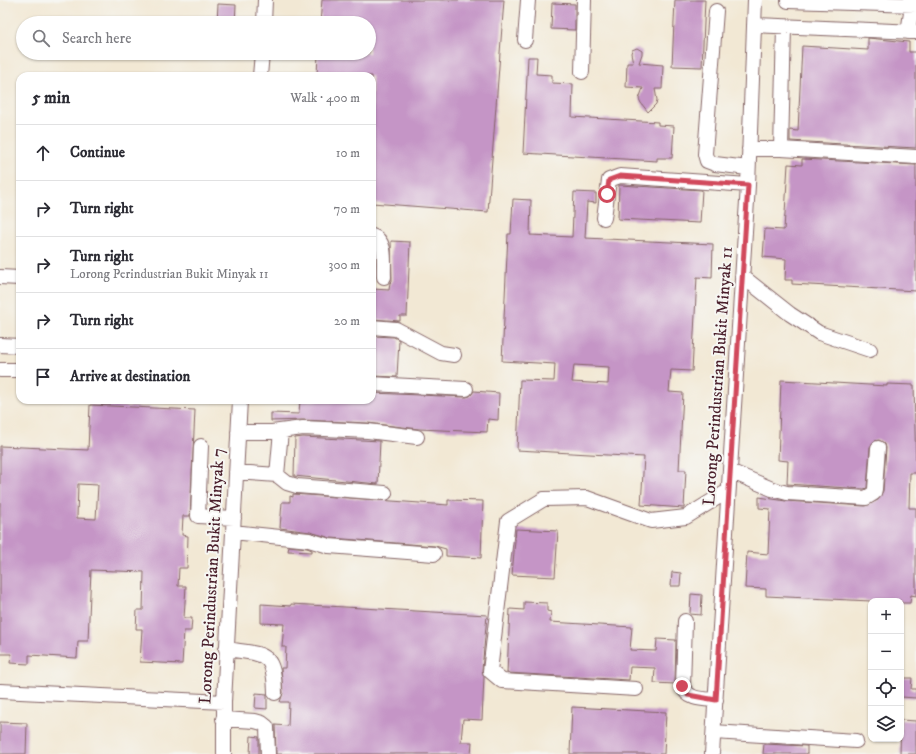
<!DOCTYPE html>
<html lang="en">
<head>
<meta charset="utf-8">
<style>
	body { margin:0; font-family:"IM FELL DW Pica",serif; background:#f7f7f7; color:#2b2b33 }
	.controls { position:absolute; right:12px; bottom:12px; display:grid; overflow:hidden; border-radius:8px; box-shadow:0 1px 3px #0004 }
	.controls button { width:36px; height:36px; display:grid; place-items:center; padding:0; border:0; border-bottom:1px solid #e1e1e2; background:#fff; color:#2b2b33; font:20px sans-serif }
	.stop { position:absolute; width:12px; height:12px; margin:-9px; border:3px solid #d1495b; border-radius:50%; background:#fff }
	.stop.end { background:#d1495b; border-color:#fff; box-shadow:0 1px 4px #0008 }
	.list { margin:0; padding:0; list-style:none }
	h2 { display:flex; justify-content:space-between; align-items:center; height:52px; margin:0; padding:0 16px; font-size:17px }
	h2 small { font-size:13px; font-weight:400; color:#7c7c81 }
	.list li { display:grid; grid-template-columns:26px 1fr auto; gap:12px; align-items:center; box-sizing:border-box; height:56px; padding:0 16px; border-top:1px solid #e1e1e2 }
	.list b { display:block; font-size:15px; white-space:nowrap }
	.list p { margin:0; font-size:13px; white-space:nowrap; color:#7c7c81 }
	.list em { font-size:13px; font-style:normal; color:#7c7c81 }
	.icon { flex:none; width:22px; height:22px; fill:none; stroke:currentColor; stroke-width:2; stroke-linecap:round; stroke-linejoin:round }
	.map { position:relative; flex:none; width:916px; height:754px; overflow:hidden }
	.search { position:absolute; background:#fff; box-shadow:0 1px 3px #0004; left:16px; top:16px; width:360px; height:44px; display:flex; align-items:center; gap:10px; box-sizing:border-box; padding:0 14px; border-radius:22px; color:#7c7c81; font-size:15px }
	.panel { position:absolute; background:#fff; box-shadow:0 1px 3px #0004; left:16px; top:72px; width:360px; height:332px; border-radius:12px }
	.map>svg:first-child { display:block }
	.building { fill:#c595c6; fill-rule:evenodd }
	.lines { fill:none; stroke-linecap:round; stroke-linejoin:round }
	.minor-casing { stroke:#856566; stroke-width:16 }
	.minor { stroke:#fff; stroke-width:14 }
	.route { stroke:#d1495b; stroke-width:5 }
	.labels { text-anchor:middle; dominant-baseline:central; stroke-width:4; stroke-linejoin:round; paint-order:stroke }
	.street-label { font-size:17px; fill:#4a1f2b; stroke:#f6f6f2 }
</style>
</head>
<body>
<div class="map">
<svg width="916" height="754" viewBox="0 0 916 754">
	<rect width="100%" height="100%" fill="#f6f6f2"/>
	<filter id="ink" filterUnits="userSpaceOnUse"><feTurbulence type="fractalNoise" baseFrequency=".025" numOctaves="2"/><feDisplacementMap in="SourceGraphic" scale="8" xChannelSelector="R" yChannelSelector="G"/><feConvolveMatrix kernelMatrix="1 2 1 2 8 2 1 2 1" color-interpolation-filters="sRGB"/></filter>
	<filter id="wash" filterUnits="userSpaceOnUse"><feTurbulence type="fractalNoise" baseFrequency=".012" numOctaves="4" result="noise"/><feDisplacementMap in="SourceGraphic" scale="16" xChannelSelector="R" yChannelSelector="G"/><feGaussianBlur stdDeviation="0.9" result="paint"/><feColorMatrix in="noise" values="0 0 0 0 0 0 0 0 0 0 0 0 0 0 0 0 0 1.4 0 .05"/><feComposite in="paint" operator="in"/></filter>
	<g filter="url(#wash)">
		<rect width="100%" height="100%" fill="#f2e8d4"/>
		<g id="blocks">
			<!-- building -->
			<path class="building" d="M322 0H504L488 212 372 203V76H317L318 53H369V23H320Z
				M675 0H705L702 67 672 66Z
				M552 3 575 4V30L551 29Z
				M218 4 236 5 235 23H217Z
				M868 38 909 42V52H916V148L790 141V130L798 131 802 46 868 50Z
				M637 48 642 51V54L639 63 663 65 662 89H655L657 100 656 104 648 112 641 103 639 99 643 88 626 87 627 63H633L631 53 632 50Z
				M528 57H537L536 74 552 75V83L573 84 572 117 658 122V125L674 126 672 158H657V161L523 153Z
				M802 159 916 165V291L792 284V280H785L786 259 763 257 765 229 784 230 788 164 802 165Z
				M619 185 702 190 700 223 618 219Z
				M574 192 596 193V203L587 202 585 238 713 244 712 278 697 277 692 371 671 370 669 392 683 393 679 470H686L684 508 641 505 644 457 517 450 520 380 554 381 555 364 502 361 508 234H511L513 199 531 200 530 235 572 237ZM574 365 609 367 608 384 572 382Z
				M391 241 410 242 407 316H400V321L372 319V289L389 290 390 283 392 281Z
				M372 336 394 337 399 340 397 377 372 376Z
				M781 380 887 386V384L914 385 916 473H910L909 508H916V596L911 595 910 603H901V601H871L766 596V589L745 588 747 552 768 554 770 509 759 508V497L786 501 865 506 878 500 883 491 886 448 885 444 879 440 874 441 870 447 867 488 864 489 787 484 788 461 778 460Z
				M474 391 499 393 498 420 488 419 487 432 419 429 368 423 303 420 271 421V413L299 414 300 400H372V393L466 397 470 396Z
				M90 405 195 410 190 516H183L182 535 188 536 187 568H179L178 586H186L184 618H192L191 631H184L182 664 140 662 142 629H136L137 610H143L144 572 91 570 88 641H78L77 658 29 655V664L10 663 11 654H0V446L88 450ZM78 484 98 485 96 519 77 518Z
				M303 437 380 441 378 484 294 476 295 438Z
				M293 494 448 505V500L483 501 481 558 446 556V549L435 546 331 538 310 532 280 528 282 502H290V496L293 497Z
				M516 529 558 531 555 577 512 575Z
				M289 546 307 548 312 550V552L288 551Z
				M672 572 681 573 680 586H671Z
				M691 594 702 595 701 615 690 614Z
				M524 602 547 603V611L551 612 550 622 632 627 630 650 656 651 657 639 676 640 675 684 654 683 655 668 630 667 629 680 507 673 510 609 524 610Z
				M261 604 291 606V604L487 615 482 670 484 677 482 720 463 719 461 742H472L471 754H276L275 725 288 726 289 702H280L283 693 281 668H285L286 647H282L284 624 261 623Z
				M901 678H912L911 689H916V698L901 697Z
				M256 693 267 694V709L255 708Z
				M572 707 666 712 664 754H570Z
				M901 720 916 721V754H900Z
				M0 722 27 723 26 754H0Z
				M251 736 259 737V754H250Z
				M764 744 807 746V754H763Z"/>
		</g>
	</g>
	<g filter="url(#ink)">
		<use href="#blocks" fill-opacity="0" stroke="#856566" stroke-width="1"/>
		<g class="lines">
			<defs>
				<path id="minor" d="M788 1 916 5
					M716 11 705 154 707 161 715 164 748 168
					M264 23 265 0
					M754 25 916 32
					M908 32 913 0
					M525 40 528 0
					M582 72 584 0
					M260 76 262 53
					M749 149H781L916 157
					M781 149 784 27
					M604 218 609 180 620 176 748 185
					M372 236C388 241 383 263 384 277
					M742 276 790 314 819 333 870 350
					M0 277 20 278
					M372 327 396 329 441 353 454 355
					M0 345 20 346
					M0 370H20
					M372 384 466 389
					M238 432H272L303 428 368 431 417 437
					M201 446 198 516 234 518
					M730 471 772 489 787 493 866 498 874 493 875 489 878 448
					M236 472 277 475 287 483 297 486 385 493
					M277 475 281 431
					M233 532 309 540 329 546 434 554
					M685 621 683 686C687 700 703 699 716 700
					M226 649C264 655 274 650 275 693
					M636 689 502 681 490 671 508 521 544 499 587 498 651 521 686 517 728 491
					M0 691 224 702
					M223 719 255 721 262 723 267 727 268 754
					M714 732 856 741
					M224 754V702L240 400
					M712 754 748 185 755 0"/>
			</defs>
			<!-- minor casing -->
			<use href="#minor" class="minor-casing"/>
			<!-- minor -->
			<use href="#minor" class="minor"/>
		</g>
	</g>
	<g class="lines" filter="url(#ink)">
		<!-- route -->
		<path class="route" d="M607 194 609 180 620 176 748 185 716 700 688 695 682 686"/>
	</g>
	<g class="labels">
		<!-- street labels -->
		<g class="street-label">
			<text transform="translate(718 376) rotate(-86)">Lorong Perindustrian Bukit Minyak 11</text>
			<text transform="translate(212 576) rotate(-87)">Lorong Perindustrian Bukit Minyak 7</text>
		</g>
	</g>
</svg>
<div class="controls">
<button>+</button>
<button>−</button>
<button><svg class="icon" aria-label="locate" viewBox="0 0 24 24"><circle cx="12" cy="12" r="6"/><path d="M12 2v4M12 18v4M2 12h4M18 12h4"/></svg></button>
<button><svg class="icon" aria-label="layers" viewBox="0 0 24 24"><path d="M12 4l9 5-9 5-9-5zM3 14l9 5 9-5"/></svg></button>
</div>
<div class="stop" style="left:607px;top:194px"></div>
<div class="stop end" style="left:682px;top:686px"></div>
<div class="search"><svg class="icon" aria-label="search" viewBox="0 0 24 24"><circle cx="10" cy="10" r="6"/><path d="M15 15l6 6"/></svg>Search here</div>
<section class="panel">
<h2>5 min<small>Walk · 400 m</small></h2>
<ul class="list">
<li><svg class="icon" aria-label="ahead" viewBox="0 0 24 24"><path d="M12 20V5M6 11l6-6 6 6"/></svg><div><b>Continue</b></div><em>10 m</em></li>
<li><svg class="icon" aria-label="right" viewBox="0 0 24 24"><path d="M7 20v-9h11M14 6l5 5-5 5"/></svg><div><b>Turn right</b></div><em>70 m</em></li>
<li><svg class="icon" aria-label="right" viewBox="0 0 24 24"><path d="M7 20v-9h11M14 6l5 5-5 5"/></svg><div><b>Turn right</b><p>Lorong Perindustrian Bukit Minyak 11</p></div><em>300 m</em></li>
<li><svg class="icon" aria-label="right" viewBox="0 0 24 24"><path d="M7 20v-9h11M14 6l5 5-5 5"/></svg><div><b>Turn right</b></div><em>20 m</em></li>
<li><svg class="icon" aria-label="arrive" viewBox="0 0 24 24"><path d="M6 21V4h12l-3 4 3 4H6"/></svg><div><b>Arrive at destination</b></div></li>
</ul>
</section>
</div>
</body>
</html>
